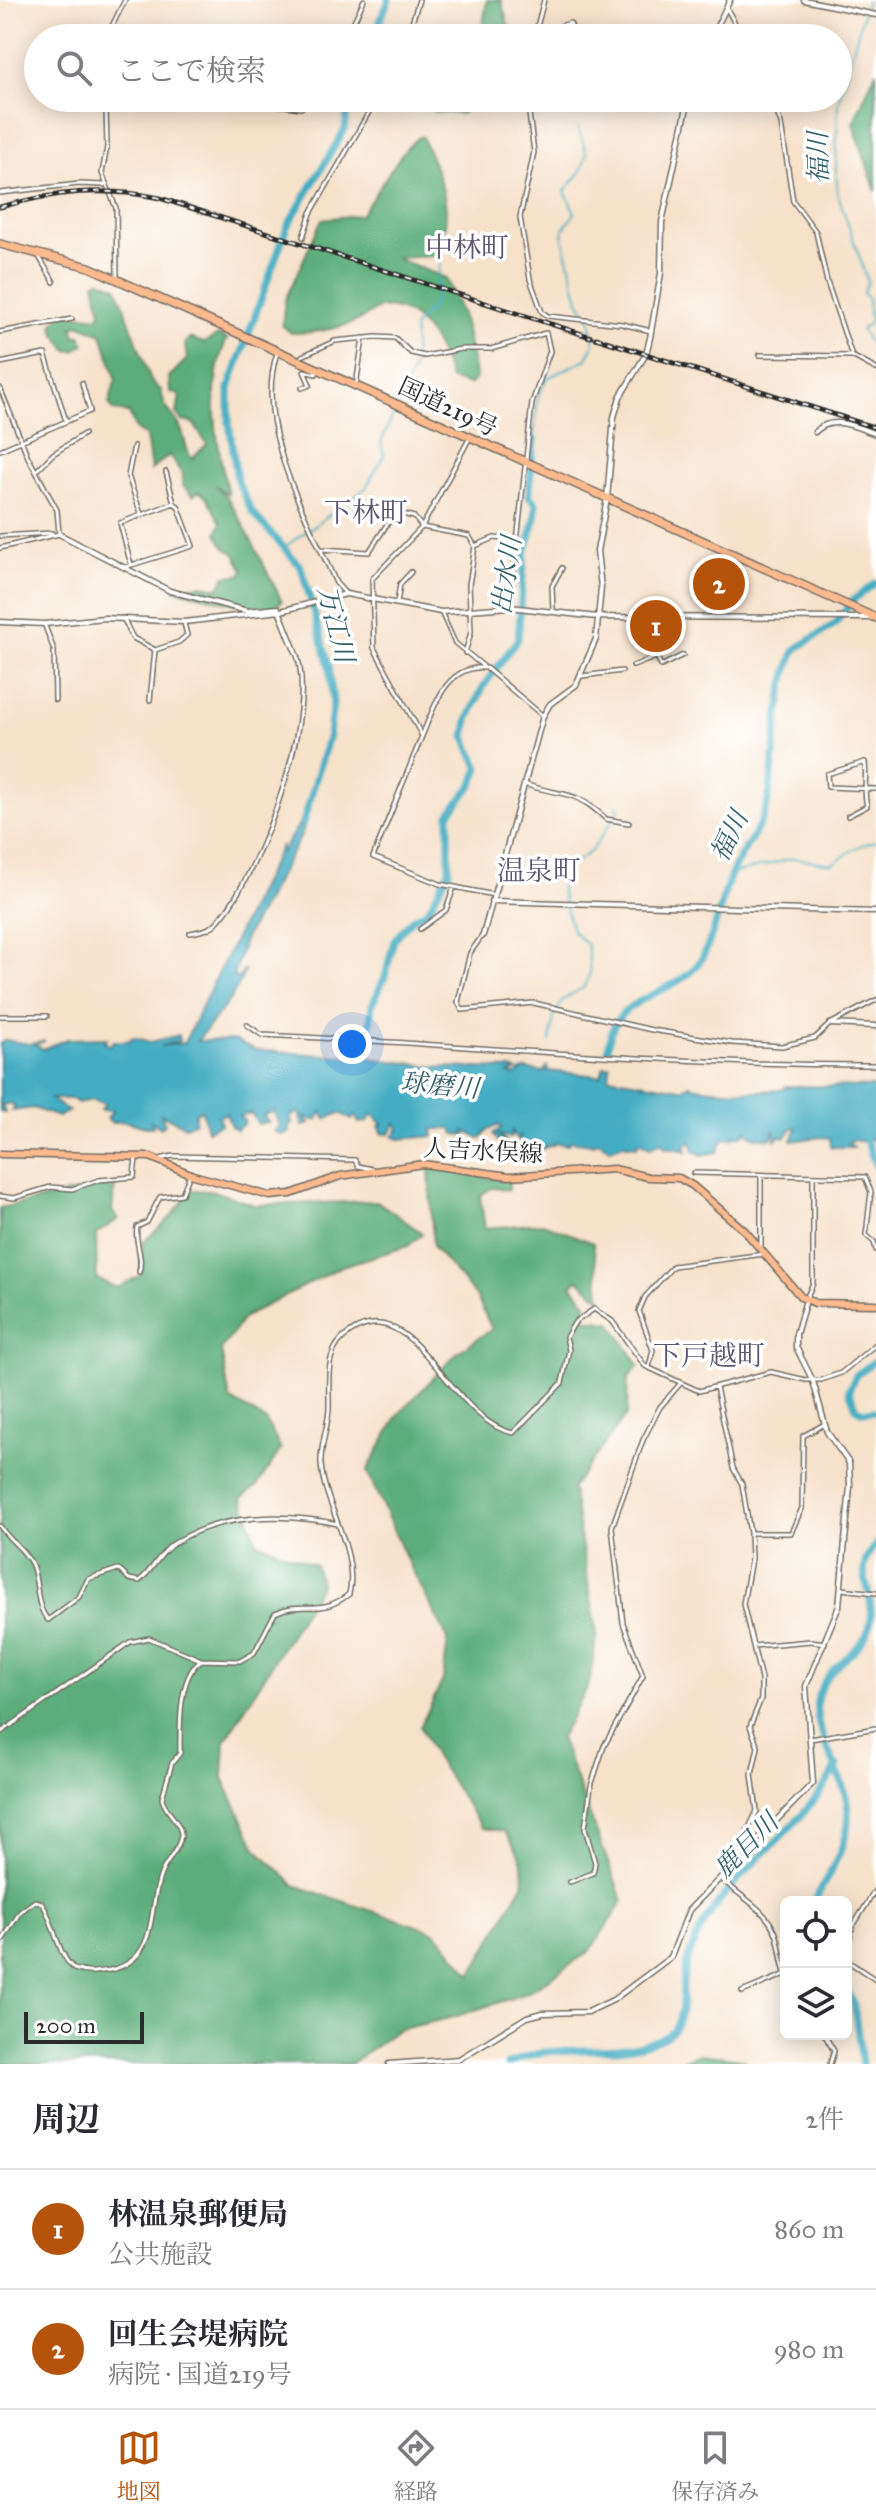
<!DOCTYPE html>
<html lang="ja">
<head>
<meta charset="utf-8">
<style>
	body { margin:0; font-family:"IM FELL Great Primer","Noto Serif JP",serif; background:#f7f7f7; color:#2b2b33 }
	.controls { position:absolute; right:24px; bottom:24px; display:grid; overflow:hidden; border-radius:12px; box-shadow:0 4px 20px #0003 }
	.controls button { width:72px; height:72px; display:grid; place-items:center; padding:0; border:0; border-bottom:2px solid #e1e1e2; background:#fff; color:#2b2b33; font:40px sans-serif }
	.scale { position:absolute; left:24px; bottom:20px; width:120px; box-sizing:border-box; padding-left:8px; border:4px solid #2b2b2b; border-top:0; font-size:22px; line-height:28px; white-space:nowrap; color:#2b2b2b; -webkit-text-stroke:6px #fff; paint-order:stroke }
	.you { position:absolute; left:352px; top:1044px; width:28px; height:28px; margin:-20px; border:6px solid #fff; border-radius:50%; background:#1a73e8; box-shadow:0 0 0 12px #1a73e833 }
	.badge { display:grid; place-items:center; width:52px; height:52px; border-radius:50%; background:#b45309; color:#fff; font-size:26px; font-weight:700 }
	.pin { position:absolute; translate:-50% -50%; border:4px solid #fff; box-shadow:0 2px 8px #0006 }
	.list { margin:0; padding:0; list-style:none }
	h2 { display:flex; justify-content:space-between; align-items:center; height:104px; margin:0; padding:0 32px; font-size:34px }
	h2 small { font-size:26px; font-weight:400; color:#7c7c81 }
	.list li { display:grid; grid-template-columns:52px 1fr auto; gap:24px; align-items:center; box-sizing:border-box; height:120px; padding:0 32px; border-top:2px solid #e1e1e2 }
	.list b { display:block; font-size:30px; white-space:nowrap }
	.list p { margin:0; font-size:26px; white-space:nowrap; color:#7c7c81 }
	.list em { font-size:26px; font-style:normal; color:#7c7c81 }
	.icon { flex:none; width:44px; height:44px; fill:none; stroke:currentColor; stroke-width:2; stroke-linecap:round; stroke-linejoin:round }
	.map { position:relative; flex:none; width:876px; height:2064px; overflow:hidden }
	.search { position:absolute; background:#fff; box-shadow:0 4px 20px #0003; left:24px; right:24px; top:24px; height:88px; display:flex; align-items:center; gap:20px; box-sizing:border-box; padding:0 28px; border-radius:44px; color:#7c7c81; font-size:30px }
	.sheet { height:344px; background:#fff }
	nav { display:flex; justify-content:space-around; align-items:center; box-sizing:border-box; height:112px; border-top:2px solid #e1e1e2; background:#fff; font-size:22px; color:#7c7c81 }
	nav a { display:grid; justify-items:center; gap:4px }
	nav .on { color:#b45309 }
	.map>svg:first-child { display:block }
	.forest { fill:#5cad7a; stroke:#446c52; stroke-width:2 }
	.water { fill:#44adc3; stroke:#386c77; stroke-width:2 }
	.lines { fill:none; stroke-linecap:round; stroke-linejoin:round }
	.stream { stroke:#44adc3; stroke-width:2 }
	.river { stroke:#44adc3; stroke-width:7 }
	.minor-casing { stroke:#726b62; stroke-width:6 }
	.tertiary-casing { stroke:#726b62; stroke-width:7 }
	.primary-casing { stroke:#726b62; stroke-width:9 }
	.trunk-casing { stroke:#726b62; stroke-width:10 }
	.minor { stroke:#fff; stroke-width:3 }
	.tertiary { stroke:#fff; stroke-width:4 }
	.primary { stroke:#fcba8e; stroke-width:6 }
	.trunk { stroke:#fcba8e; stroke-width:7 }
	.rail-casing { stroke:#2b2b2b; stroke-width:5 }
	.rail { stroke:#fff; stroke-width:2; stroke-dasharray:6; stroke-linecap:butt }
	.labels { text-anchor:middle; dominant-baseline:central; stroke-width:7; stroke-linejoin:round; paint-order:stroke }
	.street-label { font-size:24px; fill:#2b2b2b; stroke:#fff }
	.water-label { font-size:26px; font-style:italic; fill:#355f68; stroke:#fff }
	.quarter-label { font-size:28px; fill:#5d5670; stroke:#fff }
</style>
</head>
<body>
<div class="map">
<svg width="876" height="2064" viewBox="0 0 876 2064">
	<rect width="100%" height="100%" fill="#fff"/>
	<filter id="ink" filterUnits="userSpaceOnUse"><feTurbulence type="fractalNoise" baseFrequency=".0125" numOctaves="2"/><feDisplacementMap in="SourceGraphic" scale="16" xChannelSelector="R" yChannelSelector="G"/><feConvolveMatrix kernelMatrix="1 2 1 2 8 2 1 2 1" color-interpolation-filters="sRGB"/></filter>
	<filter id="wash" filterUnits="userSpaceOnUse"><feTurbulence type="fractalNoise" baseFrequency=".006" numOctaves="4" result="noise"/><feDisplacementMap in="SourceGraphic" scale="32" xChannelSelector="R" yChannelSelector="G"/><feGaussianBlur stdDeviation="1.8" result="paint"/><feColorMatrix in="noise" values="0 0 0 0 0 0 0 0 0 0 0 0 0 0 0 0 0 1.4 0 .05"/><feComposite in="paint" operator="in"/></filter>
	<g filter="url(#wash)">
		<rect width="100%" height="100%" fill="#f6e1c9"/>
		<!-- forest -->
		<path class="forest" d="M487 0H501L509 28 506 38H481Z
			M876 71V192L853 123Z
			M417 98H478L462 114 434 112Z
			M422 136C439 178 460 214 433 256L395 258 446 278 463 317 476 378 469 385 450 379C441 349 419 302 379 308 374 309 368 315 363 318 340 329 317 333 291 333L282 325 285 300 322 219 360 215C376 197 403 142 422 136Z
			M100 280 117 287 152 383 162 391C161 409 174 413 180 427 186 439 184 448 192 459L207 444 193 423 182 421 177 414 180 395 170 392 169 377 187 359 185 344 189 338 204 343 218 335 227 339C205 386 217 446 228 494L215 485 227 497 243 524 282 601 272 607H248L173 589 200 585 219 588 225 576 240 575 244 570 234 553C224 549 221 542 217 533L221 523 207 498 198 491 193 496 182 485 183 475 169 455 151 470 146 436 136 430 129 413 114 411 109 404 116 378 102 334 79 324 73 327 75 337 80 335 84 344 75 351 67 350 54 331 53 323 65 313 98 317 101 312 95 282Z
			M429 1167 509 1181V1190L491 1188 480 1196 485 1228 543 1223 593 1243 601 1299 578 1279 572 1285 586 1302 585 1319 611 1322 639 1366 628 1378 627 1414 572 1488 597 1635 589 1684 560 1738 623 1901 590 1951 527 1993 454 2017 397 2030 352 2064H0V1208L115 1184 112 1211 119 1219 96 1234 97 1279 117 1288 140 1275 143 1242 170 1218 191 1190 214 1191 255 1205 377 1201 422 1233 408 1246 342 1266 244 1317 221 1350 230 1399 265 1420 281 1449 257 1486 242 1498 257 1542 315 1565 321 1584 225 1741 223 1778 256 1848 294 1885 436 1932 471 1975 523 1884C527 1862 516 1848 504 1831L482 1828 436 1758 420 1727 443 1680 448 1639 407 1560 367 1471 398 1415 458 1352 492 1329 476 1296 433 1247Z
			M699 2054 743 2059 748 2064H676Z"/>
		<!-- water -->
		<path class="water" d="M309 808 302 834 244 940 233 977 238 978 245 969C237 996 215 1018 197 1041L234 1040 255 1050 365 1058 368 1054 369 1058 436 1067 511 1069 517 1071 509 1074 515 1076 525 1069 544 1072 547 1067 548 1071 601 1076 604 1066H610L609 1077 681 1089 689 1085C706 1090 771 1094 788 1088L784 1086 876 1087V1141L868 1138 865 1142 852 1140 848 1143 853 1147H831L830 1138C817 1135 806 1140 792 1141L797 1127 792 1128 786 1137 780 1136 775 1140 774 1130 771 1139 751 1136 747 1130 744 1134 737 1137 735 1133 733 1138 723 1139 718 1152 702 1155 694 1151 691 1141 685 1145 687 1151 665 1147 663 1142 650 1147 639 1141 637 1146 623 1144 610 1149 599 1141 592 1144 571 1141 567 1145 558 1143 541 1149 520 1142V1136L517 1140 512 1131 511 1138 497 1134 506 1141 499 1142 493 1134 501 1128 499 1125 487 1130 481 1139 465 1131 466 1135 455 1134 452 1129H433L434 1136 399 1139 393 1136 399 1129 396 1123 390 1133 383 1134 379 1126 383 1124 372 1114 367 1122 359 1123 355 1115 352 1120 340 1113 326 1119 322 1112 317 1121 305 1117 310 1124 303 1126 299 1113H295L290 1119 293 1124 288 1126 290 1132 281 1135 274 1131 280 1127 274 1111 263 1116 269 1122 258 1124 251 1113 240 1116 245 1122 237 1130 231 1126 226 1113 218 1117 221 1124 207 1130 202 1110 195 1113V1122L185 1126 161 1114 165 1124 161 1128 151 1121 153 1127C136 1128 132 1118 112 1123L107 1118 113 1111 101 1110 105 1104 92 1100 78 1103 72 1099H51L69 1111 58 1117 33 1108 12 1111 15 1107 10 1103 2 1105 5 1113 0 1112V1043L5 1040 30 1044 45 1041 36 1044 43 1049 67 1039 107 1038 104 1041 110 1046 113 1041H128L133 1037 151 1042 179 1035V1041L161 1046 184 1043 281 845V853Z"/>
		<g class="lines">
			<!-- stream -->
			<path class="stream" d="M867 0 838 103 836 171 838 195 868 282 863 293 868 299 870 322 861 330 876 353
				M399 402 414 366V327L434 304 444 243
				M534 439 538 397 547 378 587 359 594 344 590 318 579 301 563 238 564 228 575 213 565 191 580 173 587 154 578 128
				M286 546 365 489 384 456 381 442 397 407
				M732 874 794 858 832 864 859 846 876 841
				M550 1042 554 1016 564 999 584 987 590 973 587 945 572 930 561 891V873L591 851 619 811 617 805"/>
			<!-- river -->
			<path class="river" d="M373 38 389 0
				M303 823 329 735 333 703 329 666 301 567 252 512 237 480 229 422V388L287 227 345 129 349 98
				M608 1049C613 987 680 1001 703 956 717 929 721 897 733 870 744 847 761 830 767 805 777 760 775 690 796 649L835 624 853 600 876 583
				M366 1063 372 1005 385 977 394 940 412 919 428 910 449 871V814L473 784 479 768 465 737 468 720 483 687 518 639 525 553 535 521 536 503 529 496 534 439
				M863 1132 876 1167
				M876 1360 856 1375 849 1390 856 1408 863 1412 876 1411
				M814 1902C826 1879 845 1850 848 1824 853 1778 808 1734 818 1696 827 1661 868 1654 871 1618 874 1587 851 1572 876 1544
				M846 1989 854 2005 862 2064
				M507 2064C520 2059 533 2053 548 2052 587 2047 633 2056 668 2034 687 2022 680 1990 685 1971 688 1957 693 1943 700 1931 734 1867 801 1833 837 1766"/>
		</g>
	</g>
	<g filter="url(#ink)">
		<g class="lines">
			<defs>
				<path id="minor" d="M726 7 743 38
					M538 27 550 29 570 23 577 38
					M114 38 110 30 125 0
					M346 38 364 0
					M407 38 419 0
					M534 38 544 0
					M778 38 782 34
					M110 98 106 107 107 147 102 173 116 208 117 277
					M222 98 301 108 308 98
					M527 98 534 152 520 217 530 279 542 312 548 316 622 324 651 331
					M772 98 781 124 793 201 816 232 827 282 852 356
					M0 193 79 184 104 185
					M303 237 311 213 377 98
					M38 255 54 282
					M0 332 72 319
					M277 353C253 427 307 517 336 583L346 594
					M760 355 852 356 876 369
					M302 356 335 341 376 337 395 338 411 353 425 356 461 349H491L546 333 550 351 532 403 510 607
					M0 363 45 354 66 421
					M356 386 363 338
					M0 388 28 457 57 510 59 534
					M302 388 310 385 304 371 316 374 318 371
					M469 439 422 527 372 579 374 648 422 736 373 857 440 884 494 895
					M134 446 128 476 141 514
					M0 450 90 411 82 383
					M36 471 53 454 84 434
					M166 472 174 503
					M0 536 52 533
					M0 548 59 534
					M321 549 369 552 395 512 414 517 422 527 469 536 475 546 494 538 518 540
					M125 567 193 546 178 506 174 503 120 523 131 565
					M397 603 400 584 411 572
					M553 610 552 586 562 568
					M441 612 455 643 483 666
					M123 618 133 638 155 650 179 642 187 635 184 623
					M650 618 649 638 661 666 683 655
					M45 626 54 650 55 700
					M465 653 471 632 469 585 475 546
					M633 666 656 657
					M582 676 622 671
					M150 700 155 650
					M422 736C434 707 446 664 486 668L543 716
					M524 784C565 798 572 787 606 819L629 823
					M848 816 867 806C863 791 867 778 865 762L827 774 828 787 876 789
					M420 929 446 910 454 887
					M190 933C201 931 211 930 218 921 260 875 323 706 294 648
					M482 936 470 953 458 1002 462 1010 534 1003 652 1030 732 1043 782 1046 815 1038 830 1024 876 1000
					M0 1016H47
					M247 1025 262 1035C467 1044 671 1066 876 1065
					M160 1159 173 1156 355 1160 358 1166 372 1169
					M693 1173 865 1177 871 1192 866 1235 874 1242 876 1250
					M761 1175V1247
					M0 1196 14 1198 51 1187 72 1189 99 1180 134 1177 136 1157
					M139 1272C144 1257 134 1242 137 1227L147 1222 160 1197 182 1194 190 1174
					M806 1299 813 1283V1177
					M649 1367 653 1350 639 1311 645 1297 673 1266 764 1254
					M716 1387 733 1468 742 1484 750 1533 751 1559 743 1604 761 1679V1699L750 1726 758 1747 752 1774 757 1811 731 1866
					M0 1526C9 1541 25 1549 32 1565 39 1582 35 1606 48 1620L79 1597 88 1579 118 1569 129 1579 139 1581C152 1571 159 1554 173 1544 220 1513 285 1513 338 1524
					M750 1533H791L802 1508 803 1436 823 1425
					M842 1589 876 1593
					M753 1646 811 1641 825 1643
					M0 1733 130 1642 149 1638 201 1660 240 1661 254 1653 275 1613C304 1599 319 1618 349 1594 359 1551 324 1506 321 1464 320 1445 328 1428 329 1409 330 1382 322 1349 351 1332 359 1327 369 1323 379 1324 426 1328 461 1423 513 1433L562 1383 569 1350 566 1337 575 1322 594 1309 612 1321 645 1366 699 1391 771 1372 806 1380H821L841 1373 876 1344
					M810 1739 876 1728
					M721 1878C739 1897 762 1905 775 1931 781 1944 780 1961 786 1975
					M570 1882 593 1873 595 1863 585 1828 591 1786 604 1746 643 1676 623 1623 612 1527 643 1440 660 1407 680 1384
					M0 1944 20 1912 35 1901 42 1903C55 1924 56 1952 74 1969 87 1974 97 1972 110 1970 159 1960 147 1911 161 1874 166 1861 179 1850 181 1836 182 1822 164 1812 162 1798L172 1763 180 1753C180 1727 178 1676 201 1660
					M846 1953 853 1926 876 1889
					M846 1960 876 1980
					M742 1992 786 1974
					M824 2034 834 2051 830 2064"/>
				<path id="tertiary" d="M804 0 876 15
					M711 38 730 0
					M815 432C832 414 856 427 876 434
					M59 534 170 591 247 611 278 608 294 648
					M0 622 45 624 104 618 184 622 281 611 346 594 441 612 510 607 597 617 872 618
					M491 901 876 912
					M483 935 543 716 550 704 576 685 596 639 601 588 597 551 607 499 614 417 620 397 646 354 650 338 661 273 662 222 689 98
					M830 1024 876 1026
					M389 2064 459 2059 527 2017 543 2013 588 2012 613 2000 671 1957 689 1910 813 1783 806 1686 839 1606 850 1487 849 1463 827 1432 813 1381 796 1347V1334L806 1300"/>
				<path id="primary" d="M0 1154 150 1157 193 1175 270 1196 291 1194 340 1176 423 1164 509 1176 614 1169 648 1177 679 1178 693 1186 745 1231 801 1297 815 1303 876 1304"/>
				<path id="trunk" d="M0 244 89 267 876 618"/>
			</defs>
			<!-- minor casing -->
			<use href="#minor" class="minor-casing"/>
			<!-- tertiary casing -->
			<use href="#tertiary" class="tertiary-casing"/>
			<!-- primary casing -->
			<use href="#primary" class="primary-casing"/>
			<!-- trunk casing -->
			<use href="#trunk" class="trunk-casing"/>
			<!-- minor -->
			<use href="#minor" class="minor"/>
			<!-- tertiary -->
			<use href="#tertiary" class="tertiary"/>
			<!-- primary -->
			<use href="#primary" class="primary"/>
			<!-- trunk -->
			<use href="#trunk" class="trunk"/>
			<defs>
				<path id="rail" d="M0 207C55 192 103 186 160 198L591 337
					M596 338 876 428"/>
			</defs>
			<!-- rail casing -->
			<use href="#rail" class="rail-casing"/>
			<!-- rail -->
			<use href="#rail" class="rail"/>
		</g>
	</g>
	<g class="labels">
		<!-- street labels -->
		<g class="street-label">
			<text transform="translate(448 407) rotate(25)">国道219号</text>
			<text transform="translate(483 1151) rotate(3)">人吉水俣線</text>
		</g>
		<!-- water labels -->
		<g class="water-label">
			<text transform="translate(818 158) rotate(-91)">福川</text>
			<text transform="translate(506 575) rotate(-82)">出水川</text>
			<text transform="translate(336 624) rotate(76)">万江川</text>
			<text transform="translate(729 836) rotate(-64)">福川</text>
			<text transform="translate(440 1085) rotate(5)">球磨川</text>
			<text transform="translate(746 1845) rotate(-45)">鹿目川</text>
		</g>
		<!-- quarter labels -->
		<g class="quarter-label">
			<text x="467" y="247">中林町</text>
			<text x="366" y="512">下林町</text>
			<text x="539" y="870">温泉町</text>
			<text x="709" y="1355">下戸越町</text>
		</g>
	</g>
</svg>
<div class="controls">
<button><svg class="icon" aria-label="locate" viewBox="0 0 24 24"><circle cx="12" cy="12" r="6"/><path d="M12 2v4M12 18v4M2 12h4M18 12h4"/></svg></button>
<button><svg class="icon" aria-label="layers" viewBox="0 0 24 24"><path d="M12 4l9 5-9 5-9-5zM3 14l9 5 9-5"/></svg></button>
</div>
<div class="scale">200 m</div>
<div class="you"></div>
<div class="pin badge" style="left:656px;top:626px">1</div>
<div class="pin badge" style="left:719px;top:584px">2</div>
<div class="search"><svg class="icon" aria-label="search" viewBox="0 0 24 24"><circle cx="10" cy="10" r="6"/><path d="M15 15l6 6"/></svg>ここで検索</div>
</div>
<section class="sheet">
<h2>周辺<small>2件</small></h2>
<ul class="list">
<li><span class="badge">1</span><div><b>林温泉郵便局</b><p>公共施設</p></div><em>860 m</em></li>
<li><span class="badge">2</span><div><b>回生会堤病院</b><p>病院 · 国道219号</p></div><em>980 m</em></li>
</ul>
</section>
<nav>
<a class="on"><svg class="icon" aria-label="map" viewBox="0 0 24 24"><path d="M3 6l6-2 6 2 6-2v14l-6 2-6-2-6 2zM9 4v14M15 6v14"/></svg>地図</a>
<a><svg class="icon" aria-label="directions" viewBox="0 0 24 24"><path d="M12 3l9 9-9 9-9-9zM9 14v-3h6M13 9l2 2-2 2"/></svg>経路</a>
<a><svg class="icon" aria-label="saved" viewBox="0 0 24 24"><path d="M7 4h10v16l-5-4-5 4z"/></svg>保存済み</a>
</nav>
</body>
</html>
